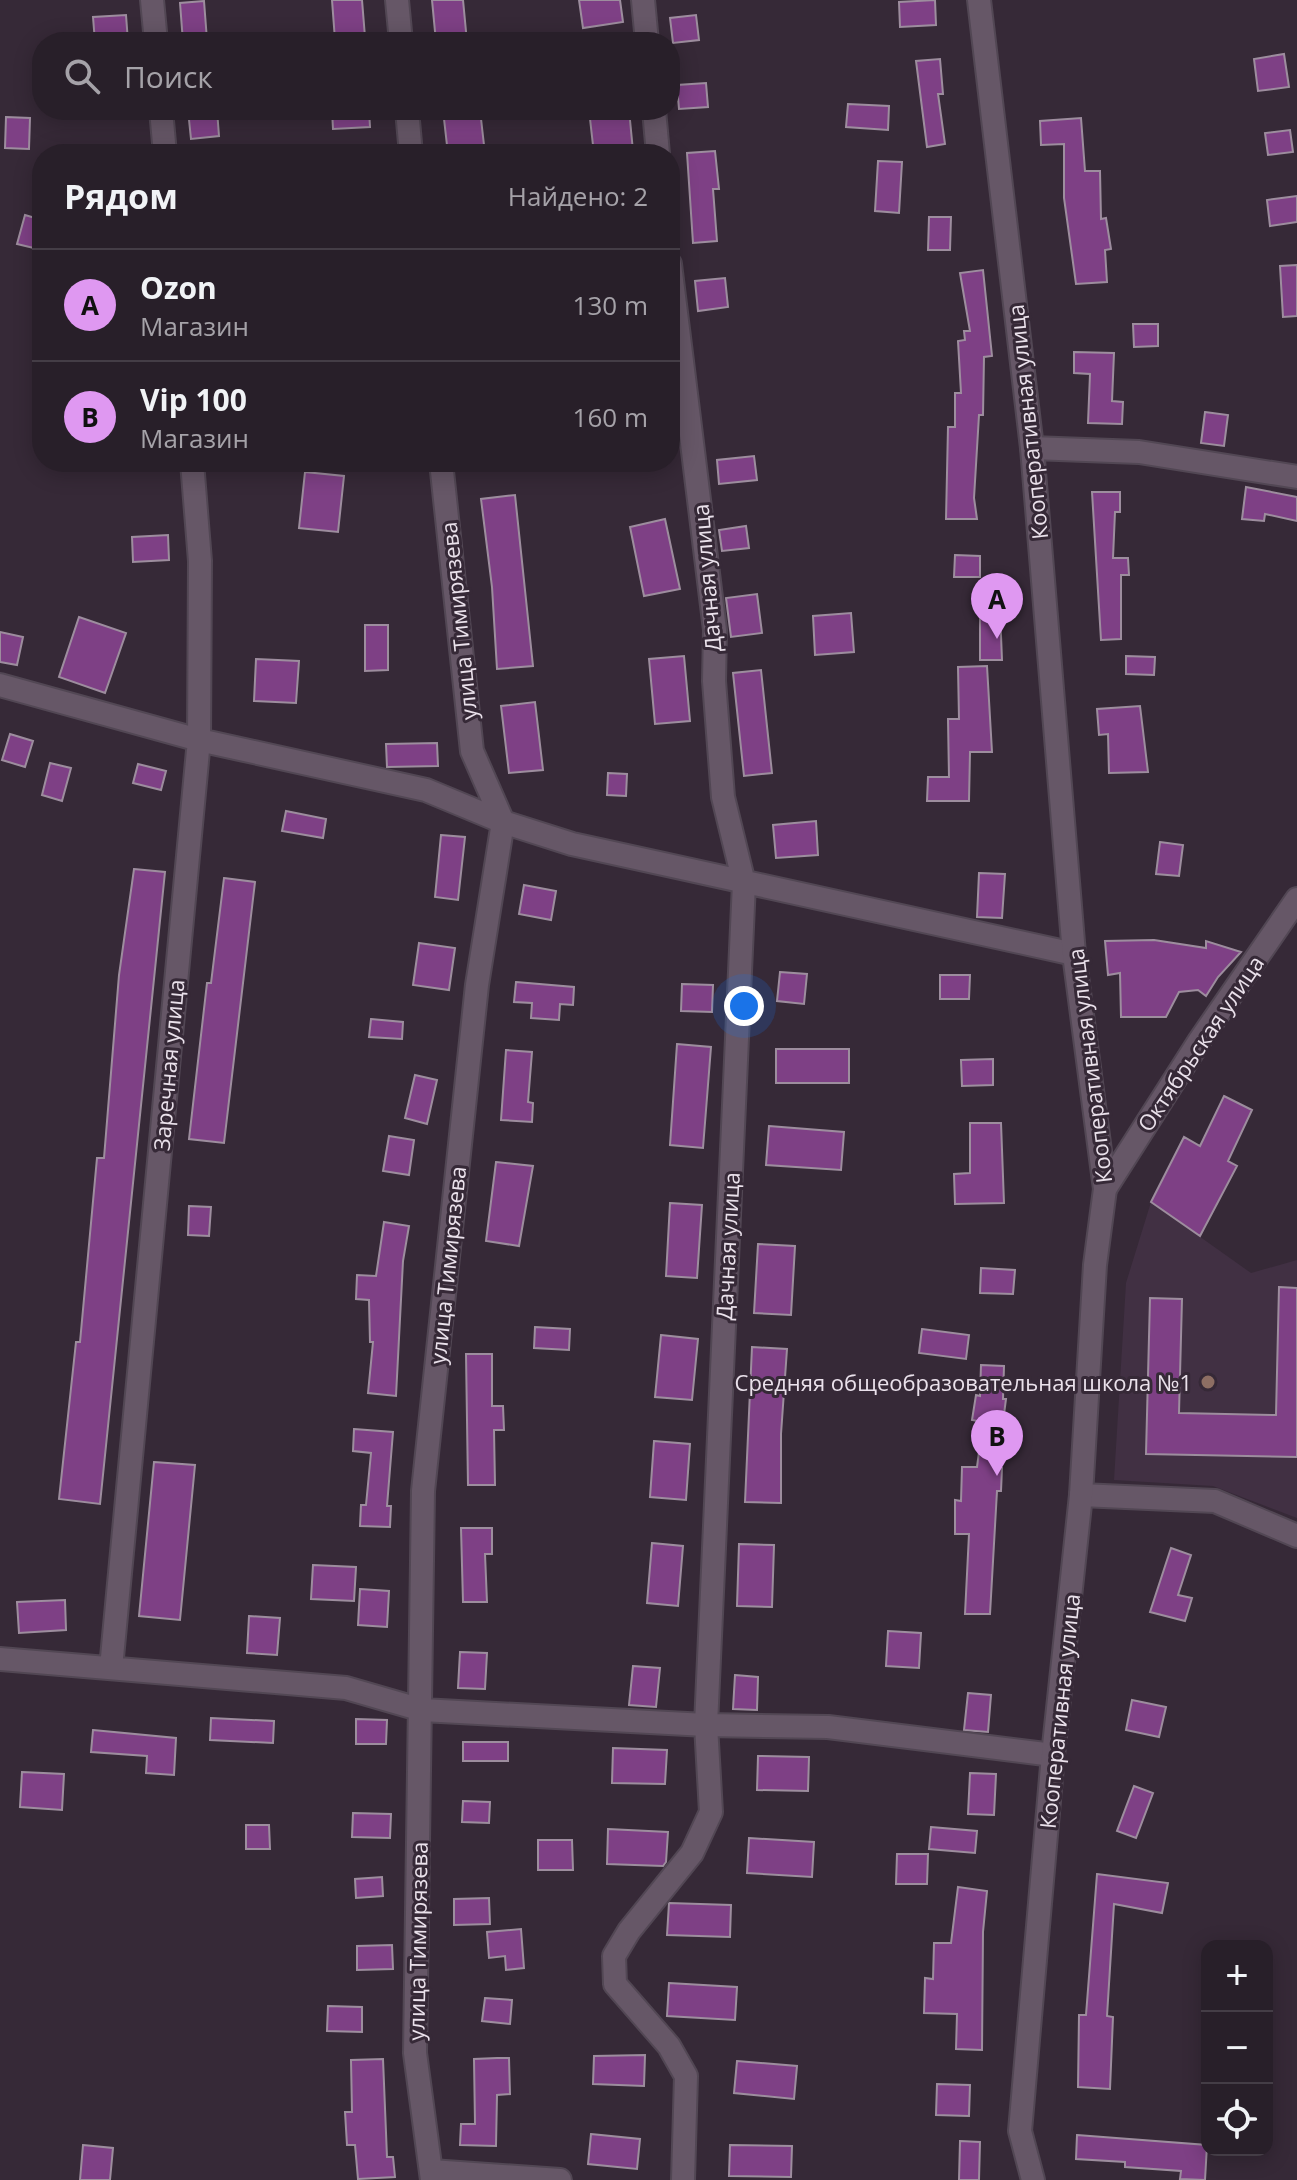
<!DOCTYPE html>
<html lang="ru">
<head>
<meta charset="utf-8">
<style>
	body { margin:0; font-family:"Open Sans",sans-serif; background:#302731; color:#f1f3f6 }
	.controls { position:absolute; right:24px; bottom:24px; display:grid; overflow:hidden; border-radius:16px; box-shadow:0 4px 20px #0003 }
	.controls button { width:72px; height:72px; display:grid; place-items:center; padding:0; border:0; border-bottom:2px solid #443d46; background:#281f29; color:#f1f3f6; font:40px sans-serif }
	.you { position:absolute; left:744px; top:1006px; width:28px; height:28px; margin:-20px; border:6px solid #fff; border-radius:50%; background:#1a73e8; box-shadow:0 0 0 12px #1a73e833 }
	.badge { display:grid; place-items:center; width:52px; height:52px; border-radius:50%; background:#df98f1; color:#111; font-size:26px; font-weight:700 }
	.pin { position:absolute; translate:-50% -66px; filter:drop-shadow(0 2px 4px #0008) }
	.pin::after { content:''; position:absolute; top:42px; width:28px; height:24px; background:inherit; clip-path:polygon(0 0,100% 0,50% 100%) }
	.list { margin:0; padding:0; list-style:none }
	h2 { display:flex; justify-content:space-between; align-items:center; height:104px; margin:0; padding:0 32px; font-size:34px }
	h2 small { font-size:26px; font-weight:400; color:#a5a2a8 }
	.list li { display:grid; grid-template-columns:52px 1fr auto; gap:24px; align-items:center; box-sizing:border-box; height:112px; padding:0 32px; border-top:2px solid #443d46 }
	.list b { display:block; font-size:30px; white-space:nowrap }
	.list p { margin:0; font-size:26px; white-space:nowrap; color:#a5a2a8 }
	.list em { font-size:26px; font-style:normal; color:#a5a2a8 }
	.icon { flex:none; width:44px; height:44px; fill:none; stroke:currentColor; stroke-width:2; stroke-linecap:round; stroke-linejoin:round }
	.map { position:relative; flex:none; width:1297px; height:2180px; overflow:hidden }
	.search { position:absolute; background:#281f29; box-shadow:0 4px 20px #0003; left:32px; top:32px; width:648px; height:88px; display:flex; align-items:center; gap:20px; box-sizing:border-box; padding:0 28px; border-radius:32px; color:#a5a2a8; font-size:30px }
	.panel { position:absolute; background:#281f29; box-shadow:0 4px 20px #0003; left:32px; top:144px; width:648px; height:328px; border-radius:32px }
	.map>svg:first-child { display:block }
	.built { fill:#413043 }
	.building { fill:#7e4085; stroke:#9d8d9e; stroke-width:2 }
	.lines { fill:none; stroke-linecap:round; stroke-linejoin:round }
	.minor-casing { stroke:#524754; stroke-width:26 }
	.tertiary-casing { stroke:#524754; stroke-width:26 }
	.minor { stroke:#665767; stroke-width:22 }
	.tertiary { stroke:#665767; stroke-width:22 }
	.education-dot { fill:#8d6e63; stroke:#362937; stroke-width:3 }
	.labels { text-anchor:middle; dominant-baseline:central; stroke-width:6; stroke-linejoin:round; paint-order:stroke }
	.street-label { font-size:22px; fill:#eae1eb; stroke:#362937 }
	.poi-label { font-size:22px; fill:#eae1eb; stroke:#362937; text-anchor:end }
</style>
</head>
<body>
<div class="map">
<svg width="1297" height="2180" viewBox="0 0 1297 2180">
	<rect width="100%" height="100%" fill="#362937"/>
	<!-- built -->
	<path class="built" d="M1151 1202 1251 1273 1297 1260V1518L1213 1486 1114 1480 1126 1283Z"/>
	<!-- building -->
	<path class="building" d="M332 0H362L365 37 335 40Z
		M432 0H463L467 42H436Z
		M579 0H620L623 22 583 28Z
		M935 0 936 25 900 27 899 2Z
		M204 1 207 40 183 42 180 3Z
		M126 15 128 42H95L93 17Z
		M696 15 699 40 673 43 670 18Z
		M1284 54 1289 87 1258 91 1254 59Z
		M940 59 943 94H938L945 144 927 147 916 61Z
		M706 83 708 107 679 109 677 85Z
		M848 104 889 106 888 130 846 127Z
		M188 110H217L219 136 191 139Z
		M332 110H369L370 127 333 129Z
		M443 110H480L485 154H448Z
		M589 110H629L633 151 594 154Z
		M6 117 30 118 29 149 5 148Z
		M1081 118 1085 171H1100L1101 219 1106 218 1111 249 1105 250 1107 282 1076 284 1064 198V144L1041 145 1040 121Z
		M1290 130 1293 152 1268 155 1265 133Z
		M715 151 719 189H713L717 241 693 243 687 153Z
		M878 161 902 162 899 213 875 211Z
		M1297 196V222L1270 226 1267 200Z
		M25 215 42 220V250L17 244Z
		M929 217H951L950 250H928Z
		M1297 265V316L1283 317 1280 266Z
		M983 270 992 356 984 357 983 415H979L974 498 977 519H946L948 427H955V393H961L958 341 965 340 964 331H970L960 273Z
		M725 278 728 307 698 311 695 281Z
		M1133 324H1158V346L1134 347Z
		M1074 352 1114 353 1112 401 1123 402 1122 424 1088 423 1090 374 1074 373Z
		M1205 412 1228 415 1224 446 1201 443Z
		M754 456 757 480 719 484 717 460Z
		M305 472 344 476 338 532 299 528Z
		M1246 487 1297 497V521L1265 514 1264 521 1242 519Z
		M1092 492H1120V512H1115L1113 558H1128L1129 575H1121V639L1101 640Z
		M515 495 533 666 497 669 492 587 481 499Z
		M665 519 680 589 644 596 630 527Z
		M746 526 749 548 722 551 719 530Z
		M168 535 169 560 133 562 132 537Z
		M955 555 980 556V577H954Z
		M999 586 1002 660H980V587Z
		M757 594 762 633 731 637 726 598Z
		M851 613 854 652 815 655 813 616Z
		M79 617 126 633 105 693 59 677Z
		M365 625H388V670L365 671Z
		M0 632 23 637 17 665 0 662Z
		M684 656 690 721 655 724 649 659Z
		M1126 656 1155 657 1154 675 1126 674Z
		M256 659 299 661 296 703 254 701Z
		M987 666 992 752H970L969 801H927L928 777H949L948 719H959L958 667Z
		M761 670 772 773 744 776 733 673Z
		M535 702 543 770 509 773 501 706Z
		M1140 706 1148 772 1109 773 1108 734 1099 735 1097 709Z
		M10 734 33 741 25 767 2 760Z
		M437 743 438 766 387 767 386 744Z
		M50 763 71 768 62 801 42 795Z
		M138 764 166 771 161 790 133 783Z
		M608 773 627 774 626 796 607 795Z
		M286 811 326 819 323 838 282 831Z
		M816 821 818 855 776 858 773 825Z
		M441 835 465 837 458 900 435 897Z
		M1160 842 1183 845 1179 876 1156 874Z
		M134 869 165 872 100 1504 59 1499 76 1342H80L97 1158H104L119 975Z
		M979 873 1005 874 1002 918 977 917Z
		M224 878 255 882 224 1143 189 1139 207 983H211Z
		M524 885 556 891 551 920 519 914Z
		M1154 940 1206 948V941L1241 952 1218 977 1206 996 1198 990 1179 992 1166 1017H1121L1120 973 1108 975 1105 941Z
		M419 943 455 948 449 990 413 985Z
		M780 972 807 974 804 1004 777 1001Z
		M940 975H970L969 999H940Z
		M516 982 574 987 573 1005 560 1004 559 1020 531 1018 532 1003 514 1002Z
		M682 984 713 985 712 1012 681 1011Z
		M371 1019 403 1022 402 1039 369 1037Z
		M677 1044 711 1047 703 1148 670 1145Z
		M776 1049H849V1083H776Z
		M506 1050 532 1052 528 1102 533 1103 532 1122 501 1120Z
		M993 1059V1085L962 1086 961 1060Z
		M415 1075 437 1080 427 1124 405 1118Z
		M1224 1096 1252 1110 1228 1161 1237 1166 1200 1236 1151 1202 1184 1137 1200 1146Z
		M970 1123H1001L1004 1203 955 1204 954 1174 970 1173Z
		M769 1126 844 1132 841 1170 766 1165Z
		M389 1136 414 1140 409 1175 383 1171Z
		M496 1162 533 1166 519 1246 486 1241Z
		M670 1203 702 1205 697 1278 666 1276Z
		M189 1206 211 1207 209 1236 188 1235Z
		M384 1222 409 1226 403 1261 396 1396 368 1393 373 1342H370L369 1300 356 1299 357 1275 376 1276Z
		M758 1244 795 1246 791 1315 754 1313Z
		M981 1268 1015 1270 1013 1294 980 1293Z
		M1279 1287 1297 1288V1457L1146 1454 1150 1298 1182 1299 1179 1413 1276 1415Z
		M535 1327 570 1329 569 1350 534 1348Z
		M922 1329 969 1335 966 1359 919 1353Z
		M661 1335 698 1339 692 1400 655 1397Z
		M752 1347 787 1349 781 1434V1503L745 1502Z
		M466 1354H492V1406H503L504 1430H494L495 1485H468Z
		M981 1365 1004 1366 1003 1399H1006L997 1468H1002L1001 1491H997L990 1614H965L969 1534H955V1500L961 1501 962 1467H977L983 1422 972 1420 976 1395 980 1396Z
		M354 1429 393 1432 387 1506H391L390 1527 360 1526 361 1505H366L371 1453 353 1451Z
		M654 1441 690 1444 686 1500 650 1497Z
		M154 1462 195 1465 180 1620 139 1616Z
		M461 1528H492V1554H485L487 1602H463Z
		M652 1543 683 1546 678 1606 647 1603Z
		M739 1544 774 1545 772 1607 737 1606Z
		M1171 1548 1191 1555 1178 1595 1192 1598 1185 1621 1150 1612Z
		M313 1565 356 1567 354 1601 311 1599Z
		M360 1589 389 1591 387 1627 358 1625Z
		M65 1600 66 1630 19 1633 17 1602Z
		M249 1616 280 1618 277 1655 247 1653Z
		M888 1631 921 1633 919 1668 886 1666Z
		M460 1652 487 1653 485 1689 458 1688Z
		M633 1666 660 1668 656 1707 629 1705Z
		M735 1675 758 1677 757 1710 733 1709Z
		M968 1693 991 1695 988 1732 964 1730Z
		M1132 1700 1166 1707 1159 1737 1126 1730Z
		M211 1718 274 1721 273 1743 210 1740Z
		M356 1719 387 1720 386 1744H356Z
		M93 1730 176 1738 174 1775 146 1773 147 1756 91 1752Z
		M463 1742H508V1761H463Z
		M613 1748 667 1750 665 1784 612 1783Z
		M758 1756 809 1757 808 1791 757 1790Z
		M22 1772 64 1774 62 1810 20 1807Z
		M970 1773 996 1774 994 1815 968 1814Z
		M1134 1786 1153 1793 1136 1838 1117 1831Z
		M463 1801 490 1802 489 1823 462 1822Z
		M353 1813 391 1814 390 1838 352 1837Z
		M246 1825H269L270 1849H246Z
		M931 1827 977 1831 975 1853 929 1849Z
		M608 1829 668 1832 666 1862 663 1866 607 1864Z
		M749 1838 814 1842 812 1877 747 1873Z
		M538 1840H572L573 1870H538Z
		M897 1854H928L927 1884H896Z
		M1097 1874 1168 1883 1162 1913 1114 1904 1107 2016 1113 2017 1110 2089 1078 2087 1079 2015H1086Z
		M382 1877 383 1896 356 1898 355 1879Z
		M958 1887 987 1891 983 1932 982 2050 956 2049 957 2014 924 2013 925 1978 933 1979 934 1943H951Z
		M489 1898 490 1924 454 1925V1899Z
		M669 1903 731 1905 730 1937 667 1935Z
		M521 1929 524 1968 506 1970 505 1956 489 1958 487 1932Z
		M392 1945 393 1969 357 1970V1946Z
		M669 1983 737 1987 735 2020 667 2016Z
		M485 1998 512 2000 510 2024 482 2021Z
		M328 2006 362 2007V2032L327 2031Z
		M645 2055 644 2086 593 2084 594 2056Z
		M497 2058H509L510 2094 497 2095 496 2146 460 2145 461 2124H475L474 2059Z
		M383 2059 387 2157H393L395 2177 358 2179 355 2145H347L345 2112H352L351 2060Z
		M737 2061 797 2066 794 2099 734 2093Z
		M937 2084 970 2085 969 2116 936 2115Z
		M591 2134 640 2139 637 2169 588 2164Z
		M1077 2135 1207 2145 1205 2180 1180 2179 1181 2171 1125 2167V2162L1076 2159Z
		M960 2141 980 2142 979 2180H959Z
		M83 2145 113 2148 110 2180H80Z
		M730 2145 792 2146 791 2177 729 2176Z"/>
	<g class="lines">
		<defs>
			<path id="minor" d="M152 0 156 42
				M397 0 401 42
				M643 0 647 42
				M161 110 165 154
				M407 110 411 154
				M654 110 658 154
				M670 264 715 630 714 681 723 797 744 883 706 1725 711 1812 692 1853 629 1931 614 1956 615 1984 669 2046 686 2076 683 2180
				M1032 448 1139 452 1297 477
				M0 685 199 740 426 790 503 822 572 844 1074 954
				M1105 1189 1200 1040 1297 899
				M1081 1495 1215 1501 1297 1536
				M0 1659 346 1688 422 1710 706 1725 828 1727 1053 1755
				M111 1668 199 740 200 561 192 462
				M431 2171 560 2180
				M432 2180 415 2053 423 1491 477 985 503 822 472 751 441 462"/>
			<path id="tertiary" d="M979 0 1032 448 1074 954 1105 1189 1095 1265 1081 1495 1053 1755 1020 2131 1033 2180"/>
		</defs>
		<!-- minor casing -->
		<use href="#minor" class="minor-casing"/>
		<!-- tertiary casing -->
		<use href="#tertiary" class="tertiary-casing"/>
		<!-- minor -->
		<use href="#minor" class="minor"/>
		<!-- tertiary -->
		<use href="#tertiary" class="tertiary"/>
	</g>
	<!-- markers -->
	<circle class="education-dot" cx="1208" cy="1382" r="8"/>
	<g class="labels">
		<!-- street labels -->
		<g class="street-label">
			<text transform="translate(1027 422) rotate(-96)">Кооперативная улица</text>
			<text transform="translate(706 578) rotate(-95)">Дачная улица</text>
			<text transform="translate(458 621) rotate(-96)">улица Тимирязева</text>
			<text transform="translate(1200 1043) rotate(-56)">Октябрьская улица</text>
			<text transform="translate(168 1065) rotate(-85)">Заречная улица</text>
			<text transform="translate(1089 1066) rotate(-97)">Кооперативная улица</text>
			<text transform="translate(727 1246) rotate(-87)">Дачная улица</text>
			<text transform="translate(447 1265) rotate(-84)">улица Тимирязева</text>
			<text transform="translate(1059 1711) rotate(-84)">Кооперативная улица</text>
			<text transform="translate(417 1941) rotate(-89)">улица Тимирязева</text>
		</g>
		<!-- poi labels -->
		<g class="poi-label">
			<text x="1192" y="1382">Средняя общеобразовательная школа №1</text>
		</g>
	</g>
</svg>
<div class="controls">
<button>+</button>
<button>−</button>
<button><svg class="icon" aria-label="locate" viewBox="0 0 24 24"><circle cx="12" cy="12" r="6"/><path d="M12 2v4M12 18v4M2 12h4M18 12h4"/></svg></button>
</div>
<div class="you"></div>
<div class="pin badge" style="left:997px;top:639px">A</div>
<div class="pin badge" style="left:997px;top:1476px">B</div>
<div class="search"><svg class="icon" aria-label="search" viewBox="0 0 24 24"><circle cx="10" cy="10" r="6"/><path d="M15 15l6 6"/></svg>Поиск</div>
<section class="panel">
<h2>Рядом<small>Найдено: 2</small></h2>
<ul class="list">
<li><span class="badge">A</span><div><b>Ozon</b><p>Магазин</p></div><em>130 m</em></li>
<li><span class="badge">B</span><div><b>Vip 100</b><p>Магазин</p></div><em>160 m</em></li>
</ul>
</section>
</div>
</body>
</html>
